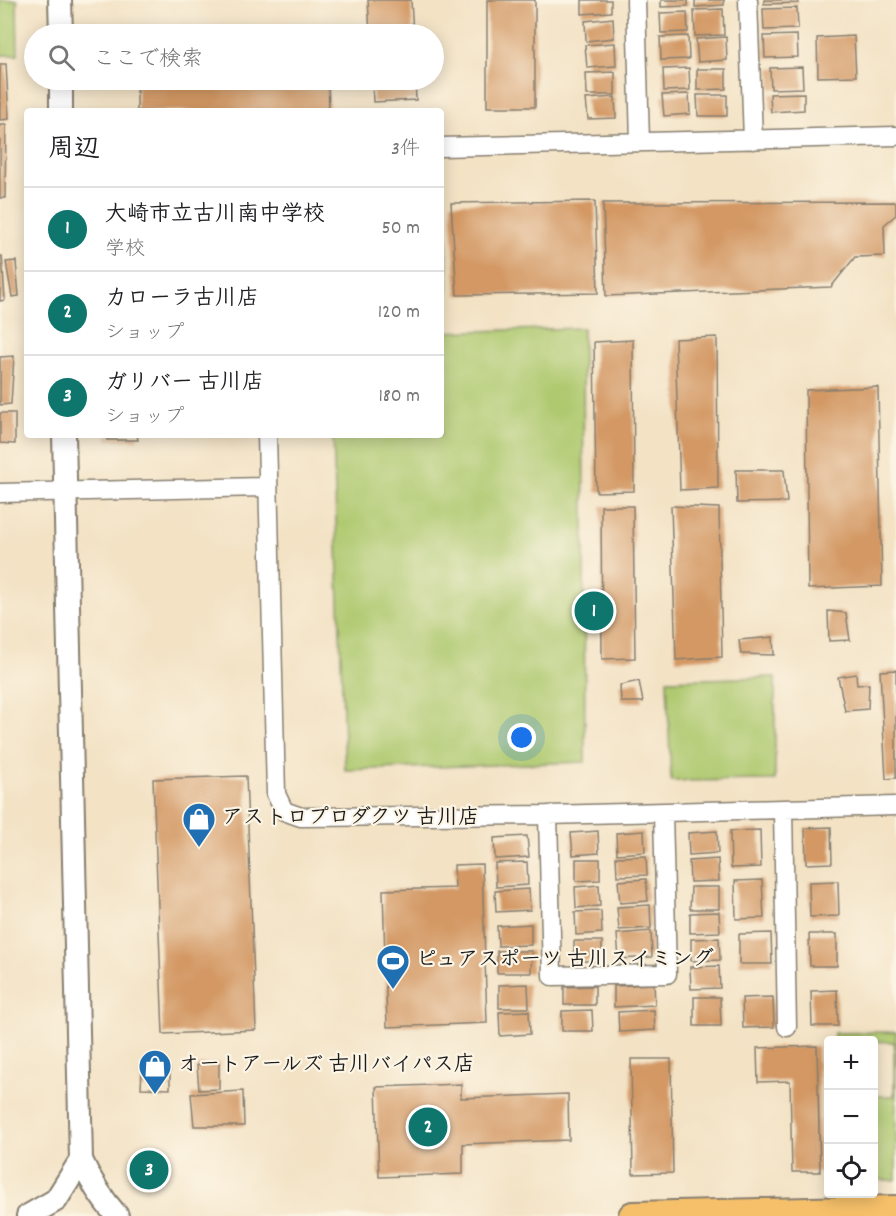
<!DOCTYPE html>
<html lang="ja">
<head>
<meta charset="utf-8">
<style>
	body { margin:0; font-family:Dekko,"Klee One",sans-serif; background:#f6f6f6; color:#202124 }
	.controls { position:absolute; right:18px; bottom:18px; display:grid; overflow:hidden; border-radius:6px; box-shadow:0 3px 15px #0003 }
	.controls button { width:54px; height:54px; display:grid; place-items:center; padding:0; border:0; border-bottom:2px solid #e0e0e0; background:#fff; color:#202124; font:30px sans-serif }
	.you { position:absolute; left:522px; top:738px; width:21px; height:21px; margin:-15px; border:4px solid #fff; border-radius:50%; background:#1a73e8; box-shadow:0 0 0 9px #1a73e833 }
	.badge { display:grid; place-items:center; width:39px; height:39px; border-radius:50%; background:#0f766e; color:#fff; font-size:20px; font-weight:700 }
	.pin { position:absolute; translate:-50% -50%; border:3px solid #fff; box-shadow:0 2px 6px #0006 }
	.list { margin:0; padding:0; list-style:none }
	h2 { display:flex; justify-content:space-between; align-items:center; height:78px; margin:0; padding:0 24px; font-size:26px }
	h2 small { font-size:20px; font-weight:400; color:#757577 }
	.list li { display:grid; grid-template-columns:39px 1fr auto; gap:18px; align-items:center; box-sizing:border-box; height:84px; padding:0 24px; border-top:2px solid #e0e0e0 }
	.list b { display:block; font-size:22px; white-space:nowrap }
	.list p { margin:0; font-size:20px; white-space:nowrap; color:#757577 }
	.list em { font-size:20px; font-style:normal; color:#757577 }
	.icon { flex:none; width:33px; height:33px; fill:none; stroke:currentColor; stroke-width:2; stroke-linecap:round; stroke-linejoin:round }
	.map { position:relative; flex:none; width:896px; height:1216px; overflow:hidden }
	.search { position:absolute; background:#fff; box-shadow:0 3px 15px #0003; left:24px; top:24px; width:420px; height:66px; display:flex; align-items:center; gap:15px; box-sizing:border-box; padding:0 21px; border-radius:33px; color:#757577; font-size:22px }
	.panel { position:absolute; background:#fff; box-shadow:0 3px 15px #0003; left:24px; top:108px; width:420px; height:330px; border-radius:6px }
	.map>svg:first-child { display:block }
	.green { fill:#afc96f; stroke:#667246; stroke-width:1.5 }
	.water { fill:#56bed3; stroke:#396d78; stroke-width:1.5 }
	.building { fill:#d39864 }
	.lines { fill:none; stroke-linecap:round; stroke-linejoin:round }
	.minor-casing { stroke:#887f70; stroke-width:21 }
	.tertiary-casing { stroke:#887f70; stroke-width:26 }
	.trunk-casing { stroke:#887f70; stroke-width:32 }
	.minor { stroke:#fff; stroke-width:18 }
	.tertiary { stroke:#fff; stroke-width:22 }
	.trunk { stroke:#f6c06b; stroke-width:28 }
	.labels { text-anchor:middle; dominant-baseline:central; stroke-width:4.5; stroke-linejoin:round; paint-order:stroke }
	.poi-label { font-size:21px; font-weight:bold; fill:#1c1c1c; stroke:#fcf5e5; text-anchor:start }
</style>
</head>
<body>
<div class="map">
<svg width="896" height="1216" viewBox="0 0 896 1216">
	<rect width="100%" height="100%" fill="#fcf5e5"/>
	<filter id="ink" filterUnits="userSpaceOnUse"><feTurbulence type="fractalNoise" baseFrequency=".0167" numOctaves="2"/><feDisplacementMap in="SourceGraphic" scale="12" xChannelSelector="R" yChannelSelector="G"/><feConvolveMatrix kernelMatrix="1 2 1 2 8 2 1 2 1" color-interpolation-filters="sRGB"/></filter>
	<filter id="wash" filterUnits="userSpaceOnUse"><feTurbulence type="fractalNoise" baseFrequency=".008" numOctaves="4" result="noise"/><feDisplacementMap in="SourceGraphic" scale="24" xChannelSelector="R" yChannelSelector="G"/><feGaussianBlur stdDeviation="1.35" result="paint"/><feColorMatrix in="noise" values="0 0 0 0 0 0 0 0 0 0 0 0 0 0 0 0 0 1.4 0 .05"/><feComposite in="paint" operator="in"/></filter>
	<g filter="url(#wash)">
		<rect width="100%" height="100%" fill="#f3e2c4"/>
		<!-- green -->
		<path class="green" d="M0 0H17L18 55H0Z
			M583 328 585 762 345 770 333 435H441V332Z
			M775 677V780L671 781 667 680Z
			M896 1032V1180H874V1096H894V1042L834 1040V1033Z"/>
		<!-- water -->
		<path class="water" d="M441 237H446L447 290H441Z"/>
		<g id="blocks">
			<!-- building -->
			<path class="building" d="M368 0H411L413 34H370Z
				M487 0H535V107H487Z
				M582 0H611V12L582 14Z
				M661 0H688V6L661 7Z
				M695 0H724V5L695 7Z
				M764 0H798V3L764 4Z
				M797 8 798 29 764 30 763 9Z
				M723 9 724 35 695 36 694 10Z
				M687 12 688 32 661 33 660 13Z
				M613 18 614 38 586 41 585 21Z
				M797 35 798 57 765 58 764 36Z
				M688 36 689 59 661 60 660 37Z
				M854 36 856 76 818 77 817 38Z
				M726 37 727 60 698 62 696 39Z
				M615 43 616 66 587 68 585 45Z
				M0 64H6L9 119 0 120Z
				M802 67 803 88 771 89 770 68Z
				M689 68 690 90 664 91 663 69Z
				M697 69H726V89L697 90Z
				M615 72V95H587L586 73Z
				M137 80H328L329 111H137Z
				M372 80H415L416 100 373 102Z
				M804 93V110L771 112 770 94Z
				M689 94 690 114 664 116 662 95Z
				M697 95H727V116H698Z
				M615 97 616 118 588 119 586 99Z
				M0 125H6L5 198H0Z
				M595 201 598 293 457 295 451 203Z
				M896 202V215L884 225 885 256 855 257 831 287 606 296 603 203Z
				M0 256H2L5 300 0 301Z
				M16 261 19 296 12 297 6 262Z
				M717 337 718 488 680 490 675 339Z
				M633 340 634 491 596 492 594 342Z
				M14 356 11 404 0 405V357Z
				M878 387 882 586 808 589 806 390Z
				M0 413H15V444L0 443Z
				M107 435H137L138 440H107Z
				M736 470H784L787 502 737 503Z
				M601 506H633L635 658 602 659Z
				M671 506 719 508 722 657 676 660Z
				M828 611 846 613 850 640 829 641Z
				M773 637 774 655 741 654 739 640Z
				M896 670V778L886 779 880 671Z
				M856 674 857 685 869 684 868 709 845 711 838 677Z
				M639 681 643 702H621L620 685Z
				M246 776 256 1030 163 1034 153 779Z
				M831 827 832 863 806 864 805 828Z
				M760 830 761 867 731 868 730 831Z
				M598 831 599 853 573 855 571 833Z
				M644 831 645 852 617 854 616 833Z
				M717 831 718 853 689 855 688 833Z
				M527 836 529 857 495 859 494 838Z
				M646 856 647 875 617 876 616 857Z
				M576 859H600V880L576 881Z
				M718 859 719 881 690 882 689 861Z
				M527 862 528 885 496 887 495 863Z
				M482 864 487 1023 387 1027 383 890 455 888 454 865Z
				M646 879 648 901 620 903 618 881Z
				M762 880 764 918 736 919 735 881Z
				M838 881 839 916 810 917 809 882Z
				M599 885 600 906 576 908 575 887Z
				M691 887H719V909H690Z
				M529 889 530 910 496 912 495 891Z
				M650 905 651 928 619 930 617 907Z
				M601 911 602 933 576 935 575 912Z
				M719 912 720 932 690 933V913Z
				M531 924V945L498 946 497 926Z
				M651 931 652 957 619 959 617 934Z
				M771 933 772 964H739V934Z
				M809 934H837V966H810Z
				M719 938 720 960 691 961V939Z
				M574 941H602V961H574Z
				M497 951H532L531 973H497Z
				M719 966 720 988 691 989 690 967Z
				M528 984 529 1008H499V985Z
				M654 984 655 1005 614 1007V986Z
				M595 986V1005H564V987Z
				M837 990 838 1026H812L811 991Z
				M694 997H720L721 1026H694Z
				M773 997 774 1027 743 1028 742 998Z
				M592 1010 593 1031H562V1011Z
				M654 1010 655 1030 619 1032 618 1012Z
				M529 1011 530 1034 500 1036 499 1012Z
				M817 1046 820 1172H792L790 1081 758 1082 757 1048Z
				M631 1059H671L673 1173 633 1174Z
				M219 1063V1089L199 1090 197 1065Z
				M170 1068V1089L141 1088 142 1069Z
				M461 1084V1098L568 1094 569 1140 463 1144V1174L379 1177 376 1087Z
				M243 1091 244 1126H194L191 1094Z"/>
		</g>
	</g>
	<g filter="url(#ink)">
		<use href="#blocks" fill-opacity="0" stroke="#887f70" stroke-width="1.5"/>
		<g class="lines">
			<defs>
				<path id="minor" d="M636 0 640 142
					M748 0 753 140
					M441 147 896 136
					M267 435 276 794 284 811 301 817 548 815 896 806
					M0 493 268 487
					M783 810 787 1027
					M548 815 552 976 667 974 663 813"/>
				<path id="tertiary" d="M60 0 61 34
					M61 80V111
					M64 435 81 1160C91 1182 101 1198 117 1216
					M28 1216 56 1200 81 1160"/>
				<path id="trunk" d="M633 1216 896 1210"/>
			</defs>
			<!-- minor casing -->
			<use href="#minor" class="minor-casing"/>
			<!-- tertiary casing -->
			<use href="#tertiary" class="tertiary-casing"/>
			<!-- trunk casing -->
			<use href="#trunk" class="trunk-casing"/>
			<!-- minor -->
			<use href="#minor" class="minor"/>
			<!-- tertiary -->
			<use href="#tertiary" class="tertiary"/>
			<!-- trunk -->
			<use href="#trunk" class="trunk"/>
		</g>
	</g>
	<!-- icons -->
	<defs>
		<symbol id="shop-pin" viewBox="-11 -11 22 30"><path d="M0 17L-7.5 6A9.5 9.5 0 1 1 7.5 6Z" fill="#1f6fb2" stroke="#fcf5e5"/><path d="M-5-2.5h2.3a2.7 3.5 0 0 1 5.4 0H5L5.5 6h-11ZM-1.5-2.5h3a1.5 2.3 0 0 0-3 0Z" fill="#fff"/></symbol>
		<symbol id="stadium-pin" viewBox="-11 -11 22 30"><path d="M0 17L-7.5 6A9.5 9.5 0 1 1 7.5 6Z" fill="#1f6fb2" stroke="#fcf5e5"/><path d="M0-5a6.5 5 0 1 0 0 10a6.5 5 0 1 0 0-10ZM-3.5-1.8h7v3.6h-7Z" fill="#fff"/></symbol>
	</defs>
	<g fill-rule="evenodd">
		<use href="#shop-pin" x="180" y="800" width="38" height="52"/>
		<use href="#stadium-pin" x="374" y="942" width="38" height="52"/>
		<use href="#shop-pin" x="136" y="1047" width="38" height="52"/>
	</g>
	<g class="labels">
		<!-- poi labels -->
		<g class="poi-label">
			<text x="222" y="819">アストロプロダクツ 古川店</text>
			<text x="416" y="961">ピュアスポーツ 古川スイミング</text>
			<text x="178" y="1066">オートアールズ 古川バイパス店</text>
		</g>
	</g>
</svg>
<div class="controls">
<button>+</button>
<button>−</button>
<button><svg class="icon" aria-label="locate" viewBox="0 0 24 24"><circle cx="12" cy="12" r="6"/><path d="M12 2v4M12 18v4M2 12h4M18 12h4"/></svg></button>
</div>
<div class="you"></div>
<div class="pin badge" style="left:594px;top:611px">1</div>
<div class="pin badge" style="left:428px;top:1127px">2</div>
<div class="pin badge" style="left:149px;top:1170px">3</div>
<div class="search"><svg class="icon" aria-label="search" viewBox="0 0 24 24"><circle cx="10" cy="10" r="6"/><path d="M15 15l6 6"/></svg>ここで検索</div>
<section class="panel">
<h2>周辺<small>3件</small></h2>
<ul class="list">
<li><span class="badge">1</span><div><b>大崎市立古川南中学校</b><p>学校</p></div><em>50 m</em></li>
<li><span class="badge">2</span><div><b>カローラ古川店</b><p>ショップ</p></div><em>120 m</em></li>
<li><span class="badge">3</span><div><b>ガリバー 古川店</b><p>ショップ</p></div><em>180 m</em></li>
</ul>
</section>
</div>
</body>
</html>
